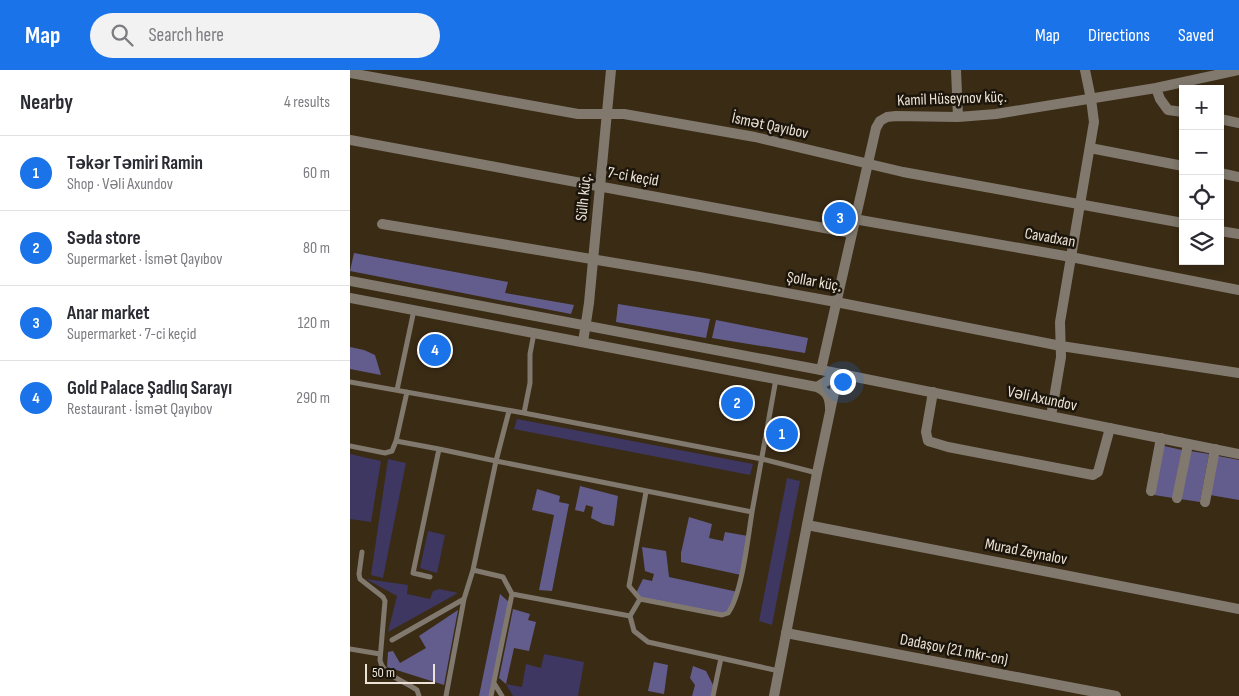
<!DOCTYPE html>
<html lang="en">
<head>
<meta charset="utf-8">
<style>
	body { margin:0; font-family:"Sofia Sans Condensed",sans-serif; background:#f2f2f3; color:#2b2b33 }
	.controls { position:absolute; right:15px; top:15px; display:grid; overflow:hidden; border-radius:0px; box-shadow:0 2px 8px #0003 }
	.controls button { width:45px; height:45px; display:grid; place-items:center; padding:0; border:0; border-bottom:1px solid #e1e1e2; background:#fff; color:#2b2b33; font:25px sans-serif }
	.scale { position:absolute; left:15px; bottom:12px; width:70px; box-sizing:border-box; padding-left:5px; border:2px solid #ece2d5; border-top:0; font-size:14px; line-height:18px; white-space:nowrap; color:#ece2d5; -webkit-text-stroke:4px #1c150b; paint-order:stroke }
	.you { position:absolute; left:492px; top:311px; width:18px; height:18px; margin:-12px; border:4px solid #fff; border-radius:50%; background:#1a73e8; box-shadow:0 0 0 8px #1a73e833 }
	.badge { display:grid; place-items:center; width:32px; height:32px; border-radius:50%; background:#1a73e8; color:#fff; font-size:16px; font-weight:700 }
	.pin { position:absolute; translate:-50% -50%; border:2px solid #fff; box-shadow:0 1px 5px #0006 }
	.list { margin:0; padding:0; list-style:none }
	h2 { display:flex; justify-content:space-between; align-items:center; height:65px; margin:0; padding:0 20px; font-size:21px }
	h2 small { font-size:16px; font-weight:400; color:#7c7c81 }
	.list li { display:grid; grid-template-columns:32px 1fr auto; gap:15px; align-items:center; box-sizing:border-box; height:75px; padding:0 20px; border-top:1px solid #e1e1e2 }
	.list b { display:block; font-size:19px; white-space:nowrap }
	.list p { margin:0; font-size:16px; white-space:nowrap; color:#7c7c81 }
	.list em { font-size:16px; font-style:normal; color:#7c7c81 }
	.icon { flex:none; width:28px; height:28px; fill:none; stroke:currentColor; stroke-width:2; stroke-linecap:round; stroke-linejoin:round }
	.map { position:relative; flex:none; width:889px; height:626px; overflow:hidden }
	header { display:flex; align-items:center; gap:30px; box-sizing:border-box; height:70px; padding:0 25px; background:#1a73e8; color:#fff }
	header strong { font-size:24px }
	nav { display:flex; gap:28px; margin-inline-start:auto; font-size:18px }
	.search { width:350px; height:45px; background:#f2f2f3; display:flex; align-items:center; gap:12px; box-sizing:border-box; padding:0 18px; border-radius:28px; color:#7c7c81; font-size:19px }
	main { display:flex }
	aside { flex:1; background:#fff }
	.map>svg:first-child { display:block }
	.green { fill:#3d3761 }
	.forest { fill:#635d8e }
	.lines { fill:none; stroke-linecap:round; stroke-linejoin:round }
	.service { stroke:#81796e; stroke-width:5 }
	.minor { stroke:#81796e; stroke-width:10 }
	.tertiary { stroke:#81796e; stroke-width:10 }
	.labels { text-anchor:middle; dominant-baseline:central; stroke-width:5; stroke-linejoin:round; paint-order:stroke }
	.street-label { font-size:16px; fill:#ece2d5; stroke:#1c150b }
</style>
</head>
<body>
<header>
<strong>Map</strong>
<div class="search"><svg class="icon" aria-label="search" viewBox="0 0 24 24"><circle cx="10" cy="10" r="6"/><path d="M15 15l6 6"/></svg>Search here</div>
<nav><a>Map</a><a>Directions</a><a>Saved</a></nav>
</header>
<main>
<aside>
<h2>Nearby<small>4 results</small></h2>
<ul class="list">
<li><span class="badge">1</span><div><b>Tәkәr Tәmiri Ramin</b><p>Shop · Vəli Axundov</p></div><em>60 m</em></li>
<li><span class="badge">2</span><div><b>Səda store</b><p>Supermarket · İsmət Qayıbov</p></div><em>80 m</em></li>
<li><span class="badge">3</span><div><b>Anar market</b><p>Supermarket · 7-ci keçid</p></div><em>120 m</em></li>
<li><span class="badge">4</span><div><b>Gold Palace Şadlıq Sarayı</b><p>Restaurant · İsmət Qayıbov</p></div><em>290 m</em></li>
</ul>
</aside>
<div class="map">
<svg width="889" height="626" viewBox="0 0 889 626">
	<rect width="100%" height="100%" fill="#3a2b15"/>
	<!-- green -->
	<path class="green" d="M167 349 403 394 400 405 164 359Z
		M0 384 31 391 21 452 0 449Z
		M38 389 56 393 33 508 21 505Z
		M437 408 450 411 422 555 409 551Z
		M78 461 95 465 87 503 70 498Z
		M16 509 58 515 57 524 80 529 83 521 89 519 108 523 38 562 47 526Z
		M194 584 234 592 228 626H163L156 614 172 617 176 594 191 598Z"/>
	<!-- forest -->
	<path class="forest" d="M4 183 158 212 155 223 224 235 221 244 0 201Z
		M268 234 360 249 356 268 266 252Z
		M366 250 458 268 455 283 362 268Z
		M0 277 14 280 25 285 31 305 0 299Z
		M814 376 832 380 823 428 804 425Z
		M840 381 859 384 850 432 830 429Z
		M868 386 889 390V430L860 425Z
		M230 416 268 426 264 456 253 454 241 448 243 437 236 435 234 442 225 440Z
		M187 419 210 426 209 432 219 434 202 521 189 520 204 445 182 440Z
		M339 447 362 454 359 468 373 471 375 462 398 466 391 505 331 492V483Z
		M292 477 316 481 319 507 388 522 382 538 372 545 290 529 285 525 293 509 302 511 304 504 295 501Z
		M150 524 160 533 141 626H129Z
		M163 539 180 544 178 550 186 552 179 581 164 578 156 614 149 608Z
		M108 540 94 615 37 597 38 582 43 581 50 593 76 578 69 566Z
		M304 592 318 595 314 624 298 621Z
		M343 596 356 601 365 619 363 626H342L345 615 340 608Z"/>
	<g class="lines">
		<!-- service -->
		<path class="service" d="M0 312 174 343 412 389 467 403
			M47 320 64 240
			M159 341 146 391 402 442 426 309
			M174 343 180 313V284L184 263
			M46 371 57 322
			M0 376 35 383 42 381 46 371 89 379
			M12 482 9 504 10 509 33 527 35 531 30 590C33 606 55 611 67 620L69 626
			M80 507 63 503 89 379 146 391 123 500 153 507 162 524 141 626
			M162 524 280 546 290 529 372 545 378 543C392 524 398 467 402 442
			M290 529 279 516 296 422
			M280 546 284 561 298 572 429 601
			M42 570 114 529 123 500
			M0 579 30 584
			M144 613 152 626
			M96 626 114 529
			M363 626 371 588"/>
		<!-- minor -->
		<path class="minor" d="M606 0 608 47
			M0 3 228 44H274L405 67 553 102 833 153
			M806 18 810 29 818 40 833 42
			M870 49 889 53
			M0 70 501 163
			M740 78 833 96
			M870 103 889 107
			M504 149 721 187 889 220
			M32 154 349 207 486 232 711 276 889 303
			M870 161 889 164
			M471 300 526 58 530 51 537 47 546 46 608 47 646 44 806 18 889 0
			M583 322 576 362 578 371 598 377 743 405 748 402 760 358
			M701 346 711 287 710 252 744 52 741 29 735 0
			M801 421 811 368
			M827 428 838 374
			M855 432 865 379
			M457 455 889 539
			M436 563 766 626"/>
		<!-- tertiary -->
		<path class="tertiary" d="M0 211 471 300 889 384
			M0 228 467 317C477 321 480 328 480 339
			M233 272 239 233 261 0
			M467 317 488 304
			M424 626 467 403 488 304"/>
	</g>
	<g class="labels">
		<!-- street labels -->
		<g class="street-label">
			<text transform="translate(602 29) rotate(-2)">Kamil Hüseynov küç.</text>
			<text transform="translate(420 56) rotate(12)">İsmət Qayıbov</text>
			<text transform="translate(283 107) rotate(10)">7-ci keçid</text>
			<text transform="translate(234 127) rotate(-84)">Sülh küç.</text>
			<text transform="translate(700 168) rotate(10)">Cavadxan</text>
			<text transform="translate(464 212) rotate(10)">Şollar küç.</text>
			<text transform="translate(692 329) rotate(12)">Vəli Axundov</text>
			<text transform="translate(676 482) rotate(11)">Murad Zeynalov</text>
			<text transform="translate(604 580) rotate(11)">Dadaşov (21 mkr-on)</text>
		</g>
	</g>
</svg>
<div class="controls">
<button>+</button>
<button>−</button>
<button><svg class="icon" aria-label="locate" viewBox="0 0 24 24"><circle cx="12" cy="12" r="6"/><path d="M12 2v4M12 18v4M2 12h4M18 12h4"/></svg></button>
<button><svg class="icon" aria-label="layers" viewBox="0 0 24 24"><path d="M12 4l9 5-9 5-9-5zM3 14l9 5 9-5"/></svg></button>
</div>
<div class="scale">50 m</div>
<div class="you"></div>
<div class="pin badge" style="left:432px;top:364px">1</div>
<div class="pin badge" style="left:387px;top:333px">2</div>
<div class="pin badge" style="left:490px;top:148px">3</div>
<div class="pin badge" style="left:85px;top:280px">4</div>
</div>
</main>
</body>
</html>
